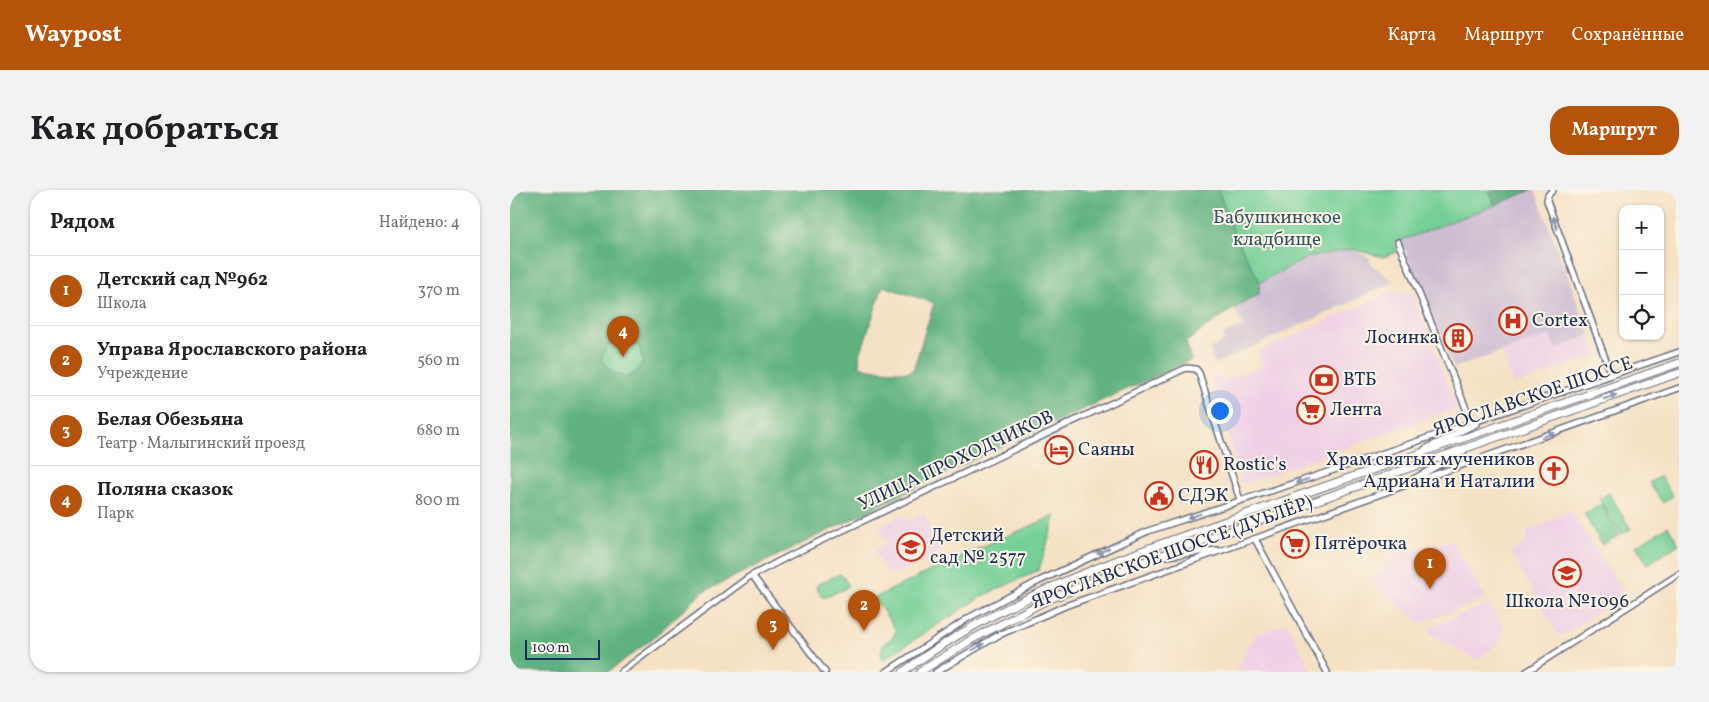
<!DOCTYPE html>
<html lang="ru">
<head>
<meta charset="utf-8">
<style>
	body { margin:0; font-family:Vollkorn,serif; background:#f2f2f2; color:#202124 }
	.controls { position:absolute; right:15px; top:15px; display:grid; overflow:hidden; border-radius:10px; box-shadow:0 1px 4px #0004 }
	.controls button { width:45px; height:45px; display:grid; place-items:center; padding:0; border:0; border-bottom:1px solid #e0e0e0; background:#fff; color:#202124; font:25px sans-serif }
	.scale { position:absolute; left:15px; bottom:12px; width:75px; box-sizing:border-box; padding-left:5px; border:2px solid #1b2f5e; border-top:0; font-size:14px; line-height:18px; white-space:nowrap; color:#1b2f5e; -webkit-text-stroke:4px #fcf5e5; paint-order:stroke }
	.you { position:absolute; left:709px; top:220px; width:18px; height:18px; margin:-12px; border:4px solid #fff; border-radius:50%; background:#1a73e8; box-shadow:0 0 0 8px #1a73e833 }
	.badge { display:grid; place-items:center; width:32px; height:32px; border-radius:50%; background:#b45309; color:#fff; font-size:16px; font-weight:700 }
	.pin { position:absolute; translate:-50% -41px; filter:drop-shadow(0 1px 2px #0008) }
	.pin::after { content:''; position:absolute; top:26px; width:18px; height:15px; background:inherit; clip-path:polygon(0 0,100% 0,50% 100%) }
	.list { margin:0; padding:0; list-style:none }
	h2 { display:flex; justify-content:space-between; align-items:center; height:65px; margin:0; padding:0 20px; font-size:21px }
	h2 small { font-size:16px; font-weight:400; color:#757577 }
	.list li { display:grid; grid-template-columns:32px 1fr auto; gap:15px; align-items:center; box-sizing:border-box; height:70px; padding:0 20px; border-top:1px solid #e0e0e0 }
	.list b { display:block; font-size:19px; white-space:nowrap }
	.list p { margin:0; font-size:16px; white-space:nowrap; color:#757577 }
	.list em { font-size:16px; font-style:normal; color:#757577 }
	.icon { flex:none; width:28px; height:28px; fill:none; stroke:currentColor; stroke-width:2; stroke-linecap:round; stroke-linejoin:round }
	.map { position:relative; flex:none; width:1169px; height:482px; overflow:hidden; border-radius:20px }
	header { display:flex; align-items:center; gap:30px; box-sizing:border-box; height:70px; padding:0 25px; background:#b45309; color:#fff }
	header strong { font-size:24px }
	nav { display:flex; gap:28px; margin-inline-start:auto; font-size:18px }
	.intro { display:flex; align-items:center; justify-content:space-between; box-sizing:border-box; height:120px; padding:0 30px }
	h1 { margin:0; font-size:35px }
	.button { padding:12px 22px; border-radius:20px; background:#b45309; color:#fff; font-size:18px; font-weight:700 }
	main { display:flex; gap:30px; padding:0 30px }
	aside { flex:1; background:#fff; border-radius:20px; box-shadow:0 1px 4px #0004 }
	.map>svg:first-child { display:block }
	.built { fill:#efd0e6 }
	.industrial { fill:#cdbed2 }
	.green { fill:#75cf96; stroke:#487f7a }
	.forest { fill:#60b27f; stroke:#3e706e; fill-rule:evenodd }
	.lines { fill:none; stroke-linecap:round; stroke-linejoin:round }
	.minor-casing { stroke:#676d82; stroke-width:8 }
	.major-casing { stroke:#676d82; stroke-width:9 }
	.minor { stroke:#fff; stroke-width:5 }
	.major { stroke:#fff; stroke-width:7 }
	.oneway { fill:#8d97ae }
	.labels { text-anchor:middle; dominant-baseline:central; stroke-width:4; stroke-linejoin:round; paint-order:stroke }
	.park-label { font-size:19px; fill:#32576c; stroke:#fcf5e5 }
	.poi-label { font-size:19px; fill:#1b2f5e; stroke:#fcf5e5; text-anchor:start }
	.street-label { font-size:19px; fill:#1b2f5e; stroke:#fcf5e5 }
</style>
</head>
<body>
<header>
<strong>Waypost</strong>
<nav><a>Карта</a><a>Маршрут</a><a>Сохранённые</a></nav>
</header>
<div class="intro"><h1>Как добраться</h1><a class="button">Маршрут</a></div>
<main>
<aside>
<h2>Рядом<small>Найдено: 4</small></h2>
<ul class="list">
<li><span class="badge">1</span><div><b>Детский сад №962</b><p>Школа</p></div><em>370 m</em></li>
<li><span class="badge">2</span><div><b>Управа Ярославского района</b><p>Учреждение</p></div><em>560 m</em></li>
<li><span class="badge">3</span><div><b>Белая Обезьяна</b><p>Театр · Малыгинский проезд</p></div><em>680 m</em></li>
<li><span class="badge">4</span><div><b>Поляна сказок</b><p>Парк</p></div><em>800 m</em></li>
</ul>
</aside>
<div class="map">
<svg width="1169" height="482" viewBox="0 0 1169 482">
	<rect width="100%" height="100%" fill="#fcf5e5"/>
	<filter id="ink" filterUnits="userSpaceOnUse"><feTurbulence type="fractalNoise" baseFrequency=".02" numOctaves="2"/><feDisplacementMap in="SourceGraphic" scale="10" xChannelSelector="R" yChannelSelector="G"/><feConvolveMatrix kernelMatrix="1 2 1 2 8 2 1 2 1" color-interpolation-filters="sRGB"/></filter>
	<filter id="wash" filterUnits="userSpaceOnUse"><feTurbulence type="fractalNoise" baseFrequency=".0096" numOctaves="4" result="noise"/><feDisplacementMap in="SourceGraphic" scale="20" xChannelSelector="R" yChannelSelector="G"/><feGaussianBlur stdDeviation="1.12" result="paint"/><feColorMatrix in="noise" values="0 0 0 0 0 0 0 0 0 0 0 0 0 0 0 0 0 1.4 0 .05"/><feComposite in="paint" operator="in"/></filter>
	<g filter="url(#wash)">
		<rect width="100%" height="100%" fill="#f5e1c4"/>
		<!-- built -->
		<path class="built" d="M881 102 902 103 947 218 733 294 700 188 709 184 712 191 753 176 748 162Z
			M1040 144 1046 158 1080 145 1088 166 1003 195 992 161Z
			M1061 321 1114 403 1077 430 1049 447 1001 363 1014 354 1018 341Z
			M414 324 432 362 386 384 384 380 377 384 365 360 378 354 369 337 393 325 397 332Z
			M942 351 976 409 910 433 861 391 883 364Z
			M980 413 995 439 990 452 968 470 920 444 922 436Z
			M777 433 802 482H725L746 444Z"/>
		<!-- industrial -->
		<path class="industrial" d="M1022 0H1025L1080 145 1045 159 1040 145 944 178 891 51Z
			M842 59 860 68 861 74 884 92 705 174 699 159 715 151 713 145 733 136 724 118 749 104 750 92 797 68Z"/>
		<!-- green -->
		<path class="green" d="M708 0H979L985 15 885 53 887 62 873 67 842 59 797 68 750 92 725 46Z
			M107 149H119L130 157 133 172 125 184C108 189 102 183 91 170L96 157Z
			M1150 286 1163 306 1153 313 1139 293Z
			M1099 303 1121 339 1111 344 1089 309Z
			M1091 314 1109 345 1092 355 1074 324Z
			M546 325 529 380 471 407 373 470 371 466 373 454 384 446 386 440 364 408 455 364Z
			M1158 336 1169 354 1138 374 1126 356Z
			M330 384 333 386 338 395 336 398 314 408 311 406 306 397 308 394Z"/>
		<!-- forest -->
		<path class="forest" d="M0 0H708L725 46 750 92 749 104 715 124 676 152 681 170 475 264 193 402 142 449 98 482H0ZM373 96 424 113 403 180 399 182 359 179 350 176 349 168ZM107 149H119L130 157 133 172 125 184C108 189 102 183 91 170L96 157Z
			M979 0H1022L985 15Z"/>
	</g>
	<g filter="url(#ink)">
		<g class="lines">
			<defs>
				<path id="minor" d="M1043 0 1038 5 1037 11 1101 184
					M888 52 962 233
					M915 259 966 234
					M898 292 954 261
					M745 349 817 482
					M656 366 707 360
					M242 385 315 482
					M111 482 239 387 285 363 676 178 686 179 689 183 730 310
					M376 482 460 427 529 391 638 341 809 285 1169 162
					M426 482 487 446 555 416 1169 198
					M1016 482 1169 384"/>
				<path id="major" d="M393 482C504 399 638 359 767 313 901 267 1035 220 1169 173
					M410 482 459 451 537 410 638 370 1169 183"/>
			</defs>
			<!-- minor casing -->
			<use href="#minor" class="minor-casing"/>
			<!-- major casing -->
			<use href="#major" class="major-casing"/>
			<!-- minor -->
			<use href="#minor" class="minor"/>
			<!-- major -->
			<use href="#major" class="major"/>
		</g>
		<!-- one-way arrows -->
		<defs><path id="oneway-solid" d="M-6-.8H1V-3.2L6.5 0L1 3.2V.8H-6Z" transform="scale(1.25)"/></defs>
		<g class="oneway">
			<use href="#oneway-solid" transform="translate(1045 33) rotate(-110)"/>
			<use href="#oneway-solid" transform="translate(1100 207) rotate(-19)"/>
			<use href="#oneway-solid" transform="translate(1038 245) rotate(-19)"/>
			<use href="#oneway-solid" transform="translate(792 291) rotate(162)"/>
			<use href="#oneway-solid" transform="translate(684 326) rotate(161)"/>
			<use href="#oneway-solid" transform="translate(593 361) rotate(156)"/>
			<use href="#oneway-solid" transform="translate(468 457) rotate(-30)"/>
		</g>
	</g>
	<!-- icons -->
	<defs>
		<symbol id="hospital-ring" viewBox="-11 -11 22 22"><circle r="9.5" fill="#fcf5e5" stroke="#c8321e" stroke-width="1.5"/><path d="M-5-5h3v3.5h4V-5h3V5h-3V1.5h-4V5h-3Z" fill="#c8321e"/></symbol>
		<symbol id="building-ring" viewBox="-11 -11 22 22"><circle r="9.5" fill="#fcf5e5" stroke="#c8321e" stroke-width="1.5"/><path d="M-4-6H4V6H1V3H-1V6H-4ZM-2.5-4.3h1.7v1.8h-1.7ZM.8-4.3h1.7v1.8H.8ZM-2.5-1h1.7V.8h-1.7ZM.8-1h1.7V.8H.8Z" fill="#c8321e"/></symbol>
		<symbol id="bank-ring" viewBox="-11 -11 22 22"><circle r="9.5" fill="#fcf5e5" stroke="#c8321e" stroke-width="1.5"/><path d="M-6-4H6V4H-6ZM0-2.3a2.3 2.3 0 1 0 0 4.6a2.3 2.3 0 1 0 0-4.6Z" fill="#c8321e"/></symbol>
		<symbol id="supermarket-ring" viewBox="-11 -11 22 22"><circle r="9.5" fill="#fcf5e5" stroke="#c8321e" stroke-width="1.5"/><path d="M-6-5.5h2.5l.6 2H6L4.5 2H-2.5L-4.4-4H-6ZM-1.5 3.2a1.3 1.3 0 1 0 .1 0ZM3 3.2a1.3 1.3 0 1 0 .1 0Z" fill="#c8321e"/></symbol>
		<symbol id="hotel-ring" viewBox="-11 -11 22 22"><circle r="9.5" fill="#fcf5e5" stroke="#c8321e" stroke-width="1.5"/><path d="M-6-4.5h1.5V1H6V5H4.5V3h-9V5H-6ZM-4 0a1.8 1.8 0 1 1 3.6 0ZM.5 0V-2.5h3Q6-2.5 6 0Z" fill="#c8321e"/></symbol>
		<symbol id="restaurant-ring" viewBox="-11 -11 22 22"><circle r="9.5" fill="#fcf5e5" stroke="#c8321e" stroke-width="1.5"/><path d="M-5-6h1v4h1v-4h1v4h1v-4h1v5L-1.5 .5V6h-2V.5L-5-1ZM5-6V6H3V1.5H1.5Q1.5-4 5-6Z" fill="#c8321e"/></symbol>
		<symbol id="church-ring" viewBox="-11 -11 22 22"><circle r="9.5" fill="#fcf5e5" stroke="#c8321e" stroke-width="1.5"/><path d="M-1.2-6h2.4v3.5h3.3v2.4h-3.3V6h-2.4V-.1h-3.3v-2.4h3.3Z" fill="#c8321e"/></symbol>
		<symbol id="civic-ring" viewBox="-11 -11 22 22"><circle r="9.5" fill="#fcf5e5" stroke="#c8321e" stroke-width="1.5"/><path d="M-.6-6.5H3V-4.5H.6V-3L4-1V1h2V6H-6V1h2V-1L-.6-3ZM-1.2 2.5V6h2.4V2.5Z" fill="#c8321e"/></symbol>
		<symbol id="school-ring" viewBox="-11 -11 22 22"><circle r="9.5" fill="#fcf5e5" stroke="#c8321e" stroke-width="1.5"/><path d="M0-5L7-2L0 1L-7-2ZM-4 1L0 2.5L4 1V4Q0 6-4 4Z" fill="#c8321e"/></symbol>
	</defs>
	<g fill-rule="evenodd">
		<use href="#hospital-ring" x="987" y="115" width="32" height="32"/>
		<use href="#building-ring" x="932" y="132" width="32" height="32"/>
		<use href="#bank-ring" x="798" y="174" width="32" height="32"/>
		<use href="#supermarket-ring" x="785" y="204" width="32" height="32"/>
		<use href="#hotel-ring" x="533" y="244" width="32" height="32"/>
		<use href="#restaurant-ring" x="678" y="259" width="32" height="32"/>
		<use href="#church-ring" x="1028" y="265" width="32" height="32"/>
		<use href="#civic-ring" x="633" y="290" width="32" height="32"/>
		<use href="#supermarket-ring" x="769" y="338" width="32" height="32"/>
		<use href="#school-ring" x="385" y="341" width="32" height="32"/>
		<use href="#school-ring" x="1041" y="367" width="32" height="32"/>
	</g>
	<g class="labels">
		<!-- park labels -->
		<g class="park-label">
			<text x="767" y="28">Бабушкинское<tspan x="767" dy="22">кладбище</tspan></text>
		</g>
		<!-- poi labels -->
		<g class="poi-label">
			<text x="1022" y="131">Cortex</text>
			<text x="929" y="148" text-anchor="end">Лосинка</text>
			<text x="833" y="190">ВТБ</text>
			<text x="820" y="220">Лента</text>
			<text x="568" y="260">Саяны</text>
			<text x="1025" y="270" text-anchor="end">Храм святых мучеников<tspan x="1025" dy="22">Адриана и Наталии</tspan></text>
			<text x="713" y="275">Rostic's</text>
			<text x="668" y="306">СДЭК</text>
			<text x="420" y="346">Детский<tspan x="420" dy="22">сад № 2577</tspan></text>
			<text x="804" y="354">Пятёрочка</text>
			<text x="1057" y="412" text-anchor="middle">Школа №1096</text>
		</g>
		<!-- street labels -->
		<g class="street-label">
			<text transform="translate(1023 207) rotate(-19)">ЯРОСЛАВСКОЕ ШОССЕ</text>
			<text transform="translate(446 271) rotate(-25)">УЛИЦА ПРОХОДЧИКОВ</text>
			<text transform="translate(662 363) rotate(-20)">ЯРОСЛАВСКОЕ ШОССЕ (ДУБЛЁР)</text>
		</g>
	</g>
</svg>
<div class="controls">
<button>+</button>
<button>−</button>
<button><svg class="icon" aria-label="locate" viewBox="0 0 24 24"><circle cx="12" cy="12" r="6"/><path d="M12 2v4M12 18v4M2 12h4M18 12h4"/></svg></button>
</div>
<div class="scale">100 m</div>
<div class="you"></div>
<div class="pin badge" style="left:920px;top:399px">1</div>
<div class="pin badge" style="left:354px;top:441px">2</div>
<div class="pin badge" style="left:263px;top:460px">3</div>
<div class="pin badge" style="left:113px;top:167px">4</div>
</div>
</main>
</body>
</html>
